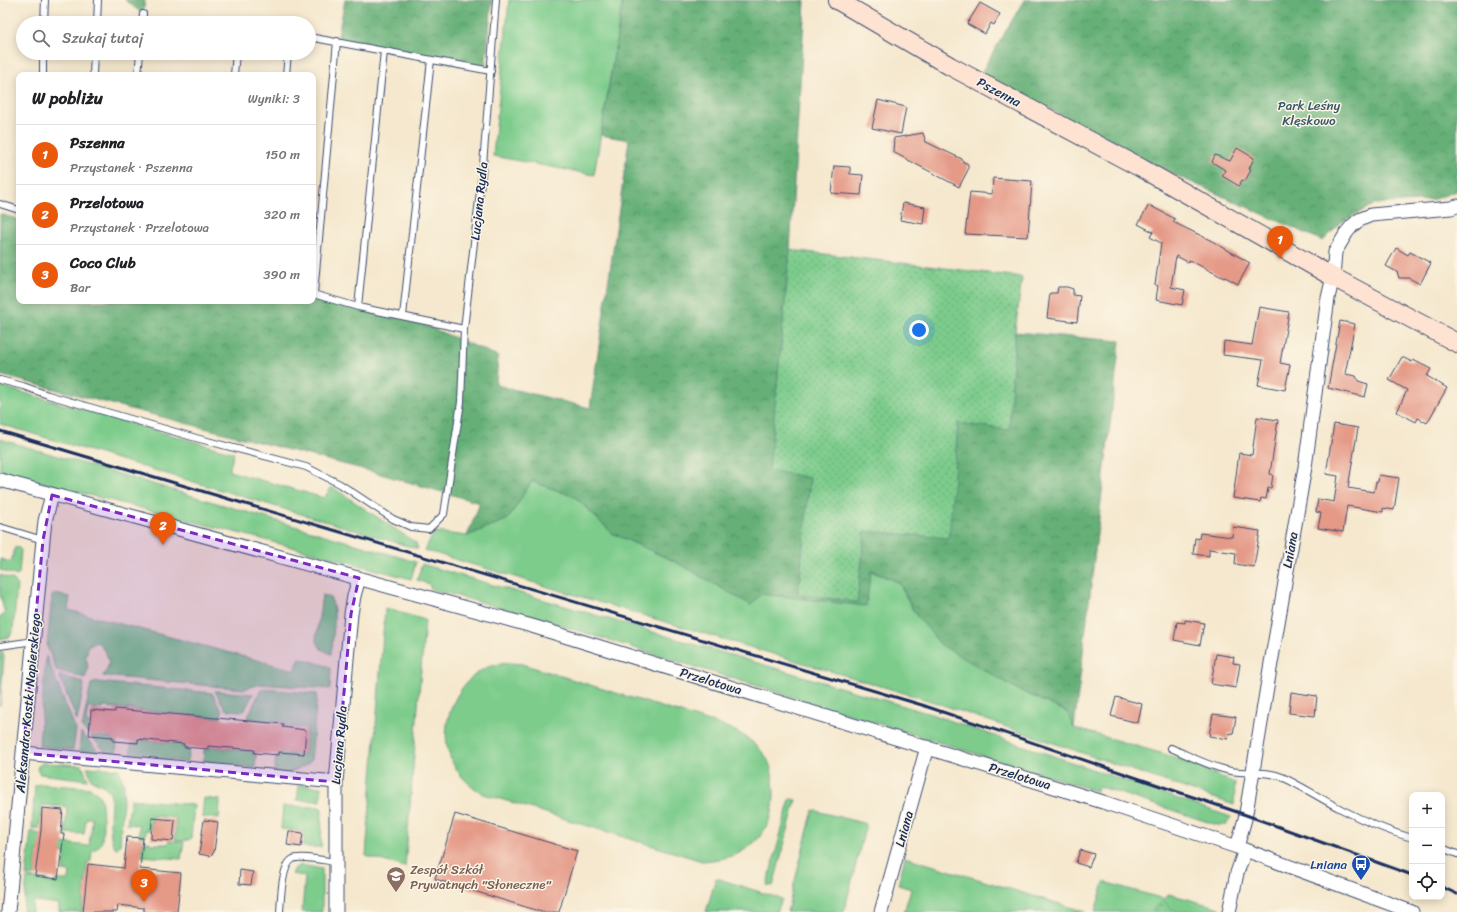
<!DOCTYPE html>
<html lang="pl">
<head>
<meta charset="utf-8">
<style>
	body { margin:0; font-family:Sriracha,sans-serif; background:#f6f6f6; color:#202124 }
	.controls { position:absolute; right:12px; bottom:12px; display:grid; overflow:hidden; border-radius:8px; box-shadow:0 2px 10px #0003 }
	.controls button { width:36px; height:36px; display:grid; place-items:center; padding:0; border:0; border-bottom:1px solid #e0e0e0; background:#fff; color:#202124; font:20px sans-serif }
	.you { position:absolute; left:919px; top:330px; width:14px; height:14px; margin:-10px; border:3px solid #fff; border-radius:50%; background:#1a73e8; box-shadow:0 0 0 6px #1a73e833 }
	.badge { display:grid; place-items:center; width:26px; height:26px; border-radius:50%; background:#ea580c; color:#fff; font-size:13px; font-weight:700 }
	.pin { position:absolute; translate:-50% -33px; filter:drop-shadow(0 1px 2px #0008) }
	.pin::after { content:''; position:absolute; top:21px; width:14px; height:12px; background:inherit; clip-path:polygon(0 0,100% 0,50% 100%) }
	.list { margin:0; padding:0; list-style:none }
	h2 { display:flex; justify-content:space-between; align-items:center; height:52px; margin:0; padding:0 16px; font-size:17px }
	h2 small { font-size:13px; font-weight:400; color:#757577 }
	.list li { display:grid; grid-template-columns:26px 1fr auto; gap:12px; align-items:center; box-sizing:border-box; height:60px; padding:0 16px; border-top:1px solid #e0e0e0 }
	.list b { display:block; font-size:15px; white-space:nowrap }
	.list p { margin:0; font-size:13px; white-space:nowrap; color:#757577 }
	.list em { font-size:13px; font-style:normal; color:#757577 }
	.icon { flex:none; width:22px; height:22px; fill:none; stroke:currentColor; stroke-width:2; stroke-linecap:round; stroke-linejoin:round }
	.map { position:relative; flex:none; width:1457px; height:912px; overflow:hidden }
	.search { position:absolute; background:#fff; box-shadow:0 2px 10px #0003; left:16px; top:16px; width:300px; height:44px; display:flex; align-items:center; gap:10px; box-sizing:border-box; padding:0 14px; border-radius:22px; color:#757577; font-size:15px }
	.panel { position:absolute; background:#fff; box-shadow:0 2px 10px #0003; left:16px; top:72px; width:300px; height:232px; border-radius:8px }
	.map>svg:first-child { display:block }
	.green { fill:#7dcc8c; stroke:#4c7e75 }
	.forest { fill:url(#forest-crowns); stroke:#40706b }
	.garden { fill:url(#garden-dots); stroke:#4c7e75 }
	.building { fill:#e59987 }
	.lines { fill:none; stroke-linecap:round; stroke-linejoin:round }
	.lane-casing { stroke:#3c4b6f; stroke-width:8 }
	.street-casing { stroke:#3c4b6f; stroke-width:15 }
	.secondary-casing { stroke:#3c4b6f; stroke-width:20 }
	.lane { stroke:#fff; stroke-width:6 }
	.street { stroke:#fff; stroke-width:13 }
	.secondary { stroke:#fee3d2; stroke-width:18 }
	.rail { stroke:#1b2f5e; stroke-width:3 }
	.marked { fill:#7b2cbf; fill-opacity:0.2; stroke:#7b2cbf; stroke-width:3; stroke-dasharray:8 5; stroke-linejoin:round }
	.labels { text-anchor:middle; dominant-baseline:central; stroke-width:3; stroke-linejoin:round; paint-order:stroke }
	.street-label { font-size:13px; fill:#1b2f5e; stroke:#fcf5e5 }
	.park-label { font-size:13px; fill:#34566a; stroke:#fcf5e5 }
	.transit-label { font-size:13px; fill:#164399; stroke:#fcf5e5; text-anchor:end }
	.education-label { font-size:13px; fill:#785e54; stroke:#fcf5e5; text-anchor:start }
</style>
</head>
<body>
<div class="map">
<svg width="1457" height="912" viewBox="0 0 1457 912">
	<defs>
		<pattern id="forest-crowns" width="20" height="18" patternUnits="userSpaceOnUse"><rect width="20" height="18" fill="#66b078"/><path d="M2 6a3 3 0 1 1 6 0M12 15a3 3 0 1 1 6 0" fill="none" stroke="#539066"/></pattern>
		<pattern id="garden-dots" width="8" height="8" patternUnits="userSpaceOnUse"><rect width="8" height="8" fill="#7dcc8c"/><path d="M2 2h.1M6 6h.1" fill="none" stroke="#66a676" stroke-width="1.8" stroke-linecap="round"/></pattern>
	</defs>
	<rect width="100%" height="100%" fill="#fcf5e5"/>
	<filter id="ink" filterUnits="userSpaceOnUse"><feTurbulence type="fractalNoise" baseFrequency=".025" numOctaves="2"/><feDisplacementMap in="SourceGraphic" scale="8" xChannelSelector="R" yChannelSelector="G"/><feConvolveMatrix kernelMatrix="1 2 1 2 8 2 1 2 1" color-interpolation-filters="sRGB"/></filter>
	<filter id="wash" filterUnits="userSpaceOnUse"><feTurbulence type="fractalNoise" baseFrequency=".012" numOctaves="4" result="noise"/><feDisplacementMap in="SourceGraphic" scale="16" xChannelSelector="R" yChannelSelector="G"/><feGaussianBlur stdDeviation="0.9" result="paint"/><feColorMatrix in="noise" values="0 0 0 0 0 0 0 0 0 0 0 0 0 0 0 0 0 1.4 0 .05"/><feComposite in="paint" operator="in"/></filter>
	<g filter="url(#wash)">
		<rect width="100%" height="100%" fill="#f5e8ce"/>
		<!-- green -->
		<path class="green" d="M509 0H623L594 175 493 156Z
			M0 386 234 453 229 471 324 498 332 487 416 543 418 549 0 424Z
			M0 439 416 562 411 579 258 538 62 488 0 470Z
			M531 481 575 497 612 533 674 561 760 594 796 597 870 571 899 582 914 612 1017 689 1067 712 1074 728 1181 759 1235 783 1234 805 934 702 424 550 435 532 467 536 508 519Z
			M15 547 19 548 21 550 19 574 17 576 0 570V559L11 562Z
			M422 564 931 714 1231 817 1226 825H1217L1098 786 1096 791 528 615 431 589 429 584 417 580Z
			M0 575 14 580 17 584 13 631 9 637 0 639V616L5 614 0 594Z
			M54 594 70 597 68 610 294 670 300 658 327 666 331 669 330 689 260 684 245 689 103 676C114 661 107 655 98 642L88 645 87 652 85 656C89 664 88 670 85 678L56 670 47 646 52 596Z
			M322 595C325 596 328 596 330 598 338 607 332 642 331 654L321 649 316 640Z
			M385 608 425 620 405 867 366 856Z
			M0 651H2L4 657 0 706Z
			M46 656 76 730 73 750 39 746Z
			M510 663 522 664 723 726C738 731 753 740 763 753 770 761 772 772 773 781 777 810 768 837 741 852 730 858 715 860 702 861L484 794C469 786 456 773 450 757 438 725 456 682 486 668 494 664 502 664 510 663Z
			M59 675 82 682 84 685 77 721Z
			M97 682 212 693 222 711 221 718 103 707V709L88 708 86 720 89 723 88 734 82 728 91 684Z
			M265 689 317 694 311 761 304 766 287 774 274 773 276 756H280V753L305 755 307 728 284 726V722L247 719 260 691Z
			M215 691 253 694 244 711 226 710Z
			M81 733 101 754 79 751Z
			M90 736 112 738V742H117L116 755H109Z
			M139 740 183 744 182 748 189 749 188 762 131 756V744H138Z
			M209 747 253 751V754H256L255 768 203 763 204 750H209Z
			M43 763 82 765 88 780 40 774 37 769 38 766Z
			M87 767 119 769 124 785 120 845 116 849C107 839 111 810 111 797L109 791 104 786 92 780Z
			M41 784 90 788C95 791 99 794 101 799 103 805 104 838 101 843 100 846 96 849 92 851L91 861 87 863 82 912H59V904L33 901 32 912H23L27 878 48 880V883H55V880H69L70 872 63 871 65 853 37 851 34 876H26L31 831C42 835 53 839 63 834L62 843 89 846 90 836 91 835 92 818H86L84 834 65 833 67 807 42 805 39 829 32 828 35 785Z
			M299 785 321 787V801L297 800Z
			M204 798 220 800 219 818 202 817Z
			M131 799 194 805 191 838C187 842 180 840 175 840L176 818 152 816 151 830H146L145 837 139 836V825L127 824Z
			M790 799 796 800 773 886 767 885Z
			M283 806 319 807 322 809 321 847H303L305 832 281 829Z
			M813 810 866 824 844 912H787Z
			M169 841 184 842 181 859 128 855 125 850 142 851 143 842H150V844H168Z
			M905 857 1086 912H904L911 889 898 885Z
			M301 865 322 869V912H302L305 876 292 874 295 868Z
			M716 878 782 899 777 912H706Z
			M1104 882 1164 899V900L1169 894 1220 908 1219 912H1175L1164 901 1152 912H1095Z"/>
		<!-- forest -->
		<path class="forest" d="M125 0H145L143 14Z
			M345 0H492L485 70 337 41Z
			M623 0 805 1 790 250 769 470 810 478 798 593 857 602 865 531 948 538 958 423 1009 430 1015 332 1120 341 1074 728 1067 712 1017 689 941 645 914 612 899 582 871 571 866 606 761 594 751 605 674 561 612 533 575 497 532 481 508 519 467 536 480 503 370 471 0 375V214L19 220V301H313V300L358 307 403 316 498 356 496 385 590 408 629 140 601 135Z
			M1024 0H1457V191L1431 200 1375 204 1343 221 1323 241 1173 174 981 73Z"/>
		<!-- garden -->
		<path class="garden" d="M790 250 1022 277 1015 332 1009 430 958 423 949 538 865 531 857 602 798 594 810 478 769 470Z
			M1164 901 1175 912H1152Z"/>
		<g id="blocks">
			<!-- building -->
			<path class="building" d="M980 3 1000 14 994 25 991 23 985 34 967 24Z
				M878 100 906 107 901 134 872 128Z
				M923 133 926 142 962 159V161L968 164V170L959 187 893 152 894 138Z
				M1237 148 1254 158 1249 169 1251 170 1245 181 1242 180 1239 186 1222 176 1225 170 1212 162 1215 155 1230 161Z
				M834 166 850 167V174L863 175 861 195 831 193Z
				M993 178 1032 181 1028 237 965 234 970 192 992 194Z
				M903 203 925 207 923 224 900 220Z
				M1149 205 1175 219 1173 222 1212 241 1250 263 1238 284 1225 277 1224 278 1189 260 1188 262 1176 256 1171 287 1185 290 1182 305 1156 300 1158 286 1155 285 1161 243 1150 237 1153 232 1138 224Z
				M1396 248 1408 255 1410 252 1431 263 1420 284 1409 278H1399L1397 272 1386 266Z
				M1058 287H1067L1073 289V295L1080 296 1077 322 1047 318 1050 293H1057Z
				M1259 307 1289 312 1280 363 1290 365 1285 390 1258 385 1263 360 1223 355 1224 341 1252 345Z
				M1340 321 1355 324 1345 374 1356 376 1358 381 1368 384 1365 397 1328 388Z
				M1402 357 1412 362 1413 360 1431 369 1427 376 1447 388 1427 423 1418 418 1416 422 1397 412 1407 390 1389 380Z
				M1257 417 1278 420 1270 474 1273 475 1271 488H1268L1266 499 1261 498 1260 502 1233 498 1239 453 1252 455Z
				M1334 424 1358 428 1348 488 1374 492 1376 482H1378L1379 475 1399 478 1394 510 1383 508V512L1347 506 1343 532 1318 528 1321 513 1316 512 1318 499 1334 502 1338 476 1326 474Z
				M1233 527 1260 531 1254 567 1235 564 1236 553 1209 549V556L1193 554 1195 538 1199 539 1200 533 1232 537Z
				M1185 620 1204 623 1200 645 1174 640 1177 622 1185 623Z
				M1216 654 1234 657 1233 663 1240 664 1236 688 1211 684Z
				M1291 692 1317 696 1315 716 1289 713Z
				M1116 697 1142 704 1138 723 1111 716Z
				M115 709 283 724 282 727 306 730 304 754 279 752V755L254 753 255 750 208 746V749L184 747V744L138 739V743L113 741V737L89 735 91 710 115 712Z
				M1213 714 1236 717 1233 734 1229 733 1228 739 1209 736Z
				M42 808 63 810 61 834H64L58 879 35 876 41 830Z
				M455 814 577 851 559 912H542L435 879Z
				M152 818 175 820 173 841 151 839Z
				M204 820 218 822 214 852 210 856 199 854Z
				M289 831 303 833 301 847 287 845Z
				M127 837 143 838 140 869 181 873 177 912H144V908L118 905 117 912H83L88 864 124 868Z
				M1080 850 1094 854 1089 867 1076 863Z
				M240 870 253 872 251 885 239 884Z"/>
		</g>
	</g>
	<g filter="url(#ink)">
		<use href="#blocks" fill-opacity="0" stroke="#3c4b6f" stroke-width="1"/>
		<g class="lines">
			<defs>
				<path id="lane" d="M44 23 45 0
					M97 23 98 0
					M142 23 143 14
					M309 37 491 71
					M43 75V53
					M93 75 94 53
					M138 75 140 53
					M234 75 236 53
					M286 75 288 53
					M0 204 19 210
					M313 294 358 307 464 329
					M314 294 337 41
					M358 307 384 51
					M403 316 431 60
					M0 380 23 386 48 395 196 438 306 467 340 484 393 519 411 527 429 529 444 514 461 402 464 329 483 165 496 0
					M0 527 43 540
					M0 646 34 641
					M1171 748C1190 756 1210 767 1231 771 1248 774 1266 770 1282 777 1302 786 1321 799 1341 809 1364 821 1387 831 1412 838
					M1442 848 1457 854
					M280 912C281 900 281 865 293 859 300 855 327 861 336 862"/>
				<path id="street" d="M0 480 532 626 1103 802 1237 847 1412 912
					M23 753 336 782
					M1237 847 1245 819 1270 669 1305 467 1328 298 1333 277 1335 252 1347 232 1352 226 1359 220 1371 215 1451 208 1457 206
					M8 912 43 540 45 521 52 495
					M336 912V782L351 614 354 596 359 578
					M881 912 927 747
					M1229 912 1237 873 1245 850"/>
				<path id="secondary" d="M837 0 950 66 1141 168 1333 277 1457 343"/>
			</defs>
			<!-- lane casing -->
			<use href="#lane" class="lane-casing"/>
			<!-- street casing -->
			<use href="#street" class="street-casing"/>
			<!-- secondary casing -->
			<use href="#secondary" class="secondary-casing"/>
			<!-- lane -->
			<use href="#lane" class="lane"/>
			<!-- street -->
			<use href="#street" class="street"/>
			<!-- secondary -->
			<use href="#secondary" class="secondary"/>
			<!-- rail -->
			<path class="rail" d="M0 431 922 705 1246 815 1412 875
				M1442 887 1457 894"/>
		</g>
	</g>
	<!-- marked area -->
	<path class="marked" d="M52 495 359 578 351 614 336 782 23 753 43 540Z"/>
	<!-- icons -->
	<defs>
		<symbol id="bus-pin" viewBox="-11 -11 22 30"><path d="M0 17L-7.5 6A9.5 9.5 0 1 1 7.5 6Z" fill="#1a4fb4" stroke="#fcf5e5"/><path d="M-5-6H5V4H4V6H2V4H-2V6H-4V4H-5ZM-3.5-4V0h7V-4ZM-3.5 1.2v1.5H-2V1.2ZM2 1.2v1.5H3.5V1.2Z" fill="#fff"/></symbol>
		<symbol id="school-pin" viewBox="-11 -11 22 30"><path d="M0 17L-7.5 6A9.5 9.5 0 1 1 7.5 6Z" fill="#8d6e63" stroke="#fcf5e5"/><path d="M0-5L7-2L0 1L-7-2ZM-4 1L0 2.5L4 1V4Q0 6-4 4Z" fill="#fff"/></symbol>
	</defs>
	<g fill-rule="evenodd">
		<use href="#bus-pin" x="1350" y="853" width="22" height="30"/>
		<use href="#school-pin" x="385" y="865" width="22" height="30"/>
	</g>
	<g class="labels">
		<!-- street labels -->
		<g class="street-label">
			<text transform="translate(999 92) rotate(28)">Pszenna</text>
			<text transform="translate(479 201) rotate(-84)">Lucjana Rydla</text>
			<text transform="translate(1290 550) rotate(-80)">Lniana</text>
			<text transform="translate(711 681) rotate(17)">Przelotowa</text>
			<text transform="translate(28 703) rotate(-85)">Aleksandra Kostki Napierskiego</text>
			<text transform="translate(339 745) rotate(-85)">Lucjana Rydla</text>
			<text transform="translate(1020 776) rotate(17)">Przelotowa</text>
			<text transform="translate(904 829) rotate(-75)">Lniana</text>
		</g>
		<!-- park labels -->
		<g class="park-label">
			<text x="1309" y="105">Park Leśny<tspan x="1309" dy="15">Klęskowo</tspan></text>
		</g>
		<!-- transit labels -->
		<g class="transit-label">
			<text x="1347" y="864">Lniana</text>
		</g>
		<!-- education labels -->
		<g class="education-label">
			<text x="410" y="869">Zespół Szkół<tspan x="410" dy="15">Prywatnych "Słoneczne"</tspan></text>
		</g>
	</g>
</svg>
<div class="controls">
<button>+</button>
<button>−</button>
<button><svg class="icon" aria-label="locate" viewBox="0 0 24 24"><circle cx="12" cy="12" r="6"/><path d="M12 2v4M12 18v4M2 12h4M18 12h4"/></svg></button>
</div>
<div class="you"></div>
<div class="pin badge" style="left:1280px;top:259px">1</div>
<div class="pin badge" style="left:163px;top:545px">2</div>
<div class="pin badge" style="left:144px;top:902px">3</div>
<div class="search"><svg class="icon" aria-label="search" viewBox="0 0 24 24"><circle cx="10" cy="10" r="6"/><path d="M15 15l6 6"/></svg>Szukaj tutaj</div>
<section class="panel">
<h2>W pobliżu<small>Wyniki: 3</small></h2>
<ul class="list">
<li><span class="badge">1</span><div><b>Pszenna</b><p>Przystanek · Pszenna</p></div><em>150 m</em></li>
<li><span class="badge">2</span><div><b>Przelotowa</b><p>Przystanek · Przelotowa</p></div><em>320 m</em></li>
<li><span class="badge">3</span><div><b>Coco Club</b><p>Bar</p></div><em>390 m</em></li>
</ul>
</section>
</div>
</body>
</html>
